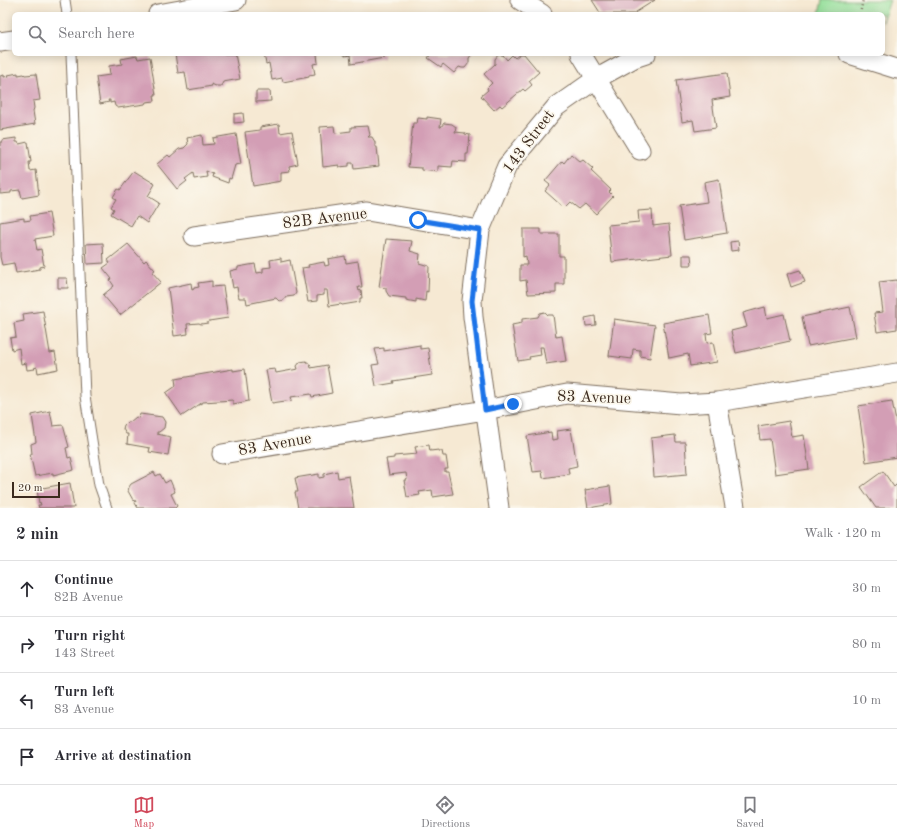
<!DOCTYPE html>
<html lang="en">
<head>
<meta charset="utf-8">
<style>
	body { margin:0; font-family:"Old Standard TT",serif; background:#f2f2f3; color:#2b2b33 }
	.scale { position:absolute; left:12px; bottom:10px; width:48px; box-sizing:border-box; padding-left:4px; border:2px solid #3b2a1e; border-top:0; font-size:11px; line-height:14px; white-space:nowrap; color:#3b2a1e; -webkit-text-stroke:3px #fbf7ec; paint-order:stroke }
	.stop { position:absolute; width:12px; height:12px; margin:-9px; border:3px solid #1a73e8; border-radius:50%; background:#fff }
	.stop.end { background:#1a73e8; border-color:#fff; box-shadow:0 1px 4px #0008 }
	.list { margin:0; padding:0; list-style:none }
	h2 { display:flex; justify-content:space-between; align-items:center; height:52px; margin:0; padding:0 16px; font-size:17px }
	h2 small { font-size:13px; font-weight:400; color:#7c7c81 }
	.list li { display:grid; grid-template-columns:26px 1fr auto; gap:12px; align-items:center; box-sizing:border-box; height:56px; padding:0 16px; border-top:1px solid #e1e1e2 }
	.list b { display:block; font-size:15px; white-space:nowrap }
	.list p { margin:0; font-size:13px; white-space:nowrap; color:#7c7c81 }
	.list em { font-size:13px; font-style:normal; color:#7c7c81 }
	.icon { flex:none; width:22px; height:22px; fill:none; stroke:currentColor; stroke-width:2; stroke-linecap:round; stroke-linejoin:round }
	.map { position:relative; flex:none; width:897px; height:508px; overflow:hidden }
	.search { position:absolute; background:#fff; box-shadow:0 2px 10px #0003; left:12px; right:12px; top:12px; height:44px; display:flex; align-items:center; gap:10px; box-sizing:border-box; padding:0 14px; border-radius:6px; color:#7c7c81; font-size:15px }
	.sheet { height:276px; background:#fff }
	nav { display:flex; justify-content:space-around; align-items:center; box-sizing:border-box; height:56px; border-top:1px solid #e1e1e2; background:#fff; font-size:11px; color:#7c7c81 }
	nav a { display:grid; justify-items:center; gap:2px }
	nav .on { color:#d1495b }
	.map>svg:first-child { display:block }
	.green { fill:#95df9b; stroke:#68845c }
	.building { fill:#d39eb5 }
	.lines { fill:none; stroke-linecap:round; stroke-linejoin:round }
	.lane-casing { stroke:#7c6d5d; stroke-width:11 }
	.street-casing { stroke:#7c6d5d; stroke-width:21 }
	.path { stroke:#7c6d5d; stroke-width:2.5; stroke-dasharray:1 3; stroke-linecap:butt }
	.lane { stroke:#fff; stroke-width:9 }
	.street { stroke:#fff; stroke-width:19 }
	.route { stroke:#1a73e8; stroke-width:5 }
	.labels { text-anchor:middle; dominant-baseline:central; stroke-width:3.5; stroke-linejoin:round; paint-order:stroke }
	.street-label { font-size:16px; fill:#3b2a1e; stroke:#fbf7ec }
</style>
</head>
<body>
<div class="map">
<svg width="897" height="508" viewBox="0 0 897 508">
	<rect width="100%" height="100%" fill="#fbf7ec"/>
	<filter id="ink" filterUnits="userSpaceOnUse"><feTurbulence type="fractalNoise" baseFrequency=".025" numOctaves="2"/><feDisplacementMap in="SourceGraphic" scale="8" xChannelSelector="R" yChannelSelector="G"/><feConvolveMatrix kernelMatrix="1 2 1 2 8 2 1 2 1" color-interpolation-filters="sRGB"/></filter>
	<filter id="wash" filterUnits="userSpaceOnUse"><feTurbulence type="fractalNoise" baseFrequency=".012" numOctaves="4" result="noise"/><feDisplacementMap in="SourceGraphic" scale="16" xChannelSelector="R" yChannelSelector="G"/><feGaussianBlur stdDeviation="0.9" result="paint"/><feColorMatrix in="noise" values="0 0 0 0 0 0 0 0 0 0 0 0 0 0 0 0 0 1.4 0 .05"/><feComposite in="paint" operator="in"/></filter>
	<g filter="url(#wash)">
		<rect width="100%" height="100%" fill="#f6e9d3"/>
		<!-- green -->
		<path class="green" d="M822 0H890L883 22V14H819Z"/>
		<g id="blocks">
			<!-- building -->
			<path class="building" d="M592 0H655L633 14H601Z
				M175 54H235L240 79 223 82 221 86H216L211 84 212 86 188 90 185 72 178 73Z
				M264 54H317L318 63 313 64 315 74 309 75V77L283 82 282 78 272 80 269 63 266 64Z
				M342 54H384V58L351 64 350 55 345 56Z
				M431 54H472L469 58V63L465 68H462L459 67 454 73 443 64 441 67 428 58Z
				M520 54H524L539 72 529 81 532 85 525 91 523 89 502 107 500 105 494 110 481 96 488 90 487 88 492 83 484 74 495 64V59L498 55H503L507 60 512 55 515 58Z
				M137 56 138 59 150 57 156 95H154L155 101 146 102 145 104 118 108 115 106 114 102 110 103V100H108L109 102 100 104 96 77 110 75 109 66 122 64 121 59Z
				M18 73V75L24 74 25 75 36 74 40 100 33 101 34 108 33 111 35 124 0 130V76L4 75V77L9 76 8 75Z
				M727 73 730 97 712 100 716 128 695 131 693 120 682 122 676 80Z
				M256 91H270L271 101 256 102Z
				M243 113 244 122 234 123V114Z
				M427 117 441 119 440 127H441L444 123 452 124 456 127 455 132 465 133V134L470 135 468 154H466V162L453 161 452 167 438 166V172L422 170V168L408 167 413 123H417L418 118 427 119Z
				M279 124 280 133 292 131 298 164 289 166 290 171 281 172V181L253 186 245 132 260 130V127Z
				M334 126 335 133 351 131V127L368 126 370 135 368 137H372L375 142V147H377L379 166 354 169 353 163H349V166L339 167V165L323 167 320 127Z
				M236 134 241 164 235 165 231 179 229 178 228 183 212 177 213 174 206 171 207 177 194 179 193 173 185 179 187 181 177 189 157 164 168 155 170 157 179 149 184 148 188 144 187 138 202 135 203 145 214 144 213 138Z
				M16 138V142H18L19 144 28 142 31 162H29L30 171 36 170 39 195 22 198 20 190 11 191V193L0 194V142H2V140Z
				M571 154 580 162 583 160 593 169 591 171 611 190 609 192 613 196 596 214 585 204 579 209 570 202 564 208 545 191 550 185 545 181 562 161 564 163Z
				M134 171 155 184 148 196 159 203 147 223 137 216 131 226 111 214 114 209 111 207 116 199 113 197 118 189 120 190Z
				M719 179 727 233 684 240 679 206 707 202 704 182Z
				M652 210 653 226 669 224 672 255 612 262 608 225 639 222 638 211Z
				M49 213 53 236 35 239 37 250 41 249 44 266 40 267V269L16 273 14 263 2 265 0 257V222L24 218V221L31 220 30 216Z
				M523 229H541V234H559V256H564V284H556V293L528 294 526 280 520 281V265H527L526 256 523 257Z
				M386 239 412 241 410 251 420 254 419 263 429 266 428 292 426 291 425 301 416 299V302L406 300V298L389 296 386 291V288L379 287Z
				M738 241 739 250 731 251 730 242Z
				M103 243 104 263 87 264 86 244Z
				M128 244 144 262 146 260 155 270 152 272 161 282 120 315 103 295 114 286 110 280 112 279 103 268 110 263 108 260Z
				M683 255H691L692 265H683Z
				M345 256 346 263 358 261 362 287H358L359 291 361 290 362 298H360V302L342 305 341 304 329 306 327 290H324V295L317 296V301L308 302 302 268 309 267 308 265 324 262 325 266 329 265 328 259Z
				M281 258V262L290 260 296 293 294 296 286 297 284 300 279 301 276 298 247 304 246 298H239L237 287 233 288 230 271 238 269V267L255 264 257 273 263 272V268L271 267 270 260Z
				M800 270 805 282 791 287 787 274Z
				M58 278H67L68 288H58Z
				M897 280V329L877 332 874 313 883 312 879 282Z
				M212 281V287L223 286 228 318 209 321 208 323 201 324 199 323 187 324 188 334 174 336 168 288 191 283 192 290 194 289V288L199 287 198 283Z
				M765 307 767 318 784 314 790 341 736 353 731 331 747 327 743 313Z
				M850 307 856 337 808 346 802 317Z
				M43 311 50 353 55 352 58 369 38 373 37 367 34 368 35 369 27 370 26 363 21 364 19 348 12 350 10 338 16 337 14 323 24 321 23 314Z
				M545 312 548 315H553L556 337 562 336 566 361 546 364 543 347H540L541 355 529 357 530 359 518 361 512 325 522 323V319L538 317 540 313Z
				M709 315 712 333 706 334 707 343 713 342 717 362 690 366 688 354 669 358 663 323Z
				M595 316 596 325 586 326 585 318Z
				M614 319 655 325 650 358 640 356V350L633 349 632 359 609 356Z
				M420 345V349L428 348 432 375 393 381 394 383 376 386 372 365 379 364 375 349 384 348V351Z
				M306 361 310 364 311 368 327 365 332 393 312 397 311 394 291 397 292 400 272 403 266 370 275 369 276 373 298 369 297 366 300 362Z
				M233 369V371L245 369 249 401 233 404V400L203 402 182 416 166 393 176 386 175 379Z
				M892 401 897 427V457L866 462 858 406Z
				M50 411 53 426 63 425 69 447 66 448 68 458 71 457 74 470 53 475V473L35 476 30 454H32L31 444 36 442 32 415Z
				M140 414 162 417 165 422 164 428 159 432H157V434L171 437 168 455 149 452 150 448 127 444 128 434H126L123 429 124 425 127 422H130L136 417 139 418Z
				M789 421 792 437 804 435 809 469 775 474 770 439 760 440 758 426Z
				M571 429 577 466 568 468 569 474 543 478 542 471 533 472 527 436 551 432 552 440 558 439 557 431Z
				M675 435 676 442H685L687 474 654 477 651 438Z
				M429 445 430 451 439 450V451H442L443 456H446L448 469H445V472H448L453 494 433 497 432 490 419 492 420 495 407 497 404 480H407L406 473 389 475 386 459 394 458V456L417 454 415 447Z
				M337 471 338 478 349 476 354 508H298L295 492H298L295 478 319 474V478L324 477V474Z
				M883 471 894 487 897 484V508H876L861 487Z
				M154 472 156 476 160 474 165 483 170 480 175 492 171 494 177 506 175 508H138L135 503 136 501 133 500 128 491 129 487 131 484Z
				M70 483 74 508H39L38 505H41L40 502 39 503 37 489Z
				M610 486 612 504 588 508 585 490Z"/>
		</g>
	</g>
	<g filter="url(#ink)">
		<use href="#blocks" fill-opacity="0" stroke="#7c6d5d" stroke-width="1"/>
		<g class="lines">
			<defs>
				<path id="lane" d="M65 0 67 14
					M71 54 85 396 99 485 107 508"/>
				<path id="street" d="M520 0 542 14
					M158 14 236 0
					M0 42 14 40
					M581 54 640 150
					M849 54 897 69
					M194 236 367 211 480 230
					M717 402 735 507
					M222 454 485 410 567 394 681 404 717 402 897 373
					M499 508 473 317 472 301 480 230 507 166 556 107 596 79 634 58 646 54"/>
			</defs>
			<!-- lane casing -->
			<use href="#lane" class="lane-casing"/>
			<!-- street casing -->
			<use href="#street" class="street-casing"/>
			<!-- path -->
			<path class="path" d="M860 14 863 0"/>
			<!-- lane -->
			<use href="#lane" class="lane"/>
			<!-- street -->
			<use href="#street" class="street"/>
		</g>
	</g>
	<g class="lines" filter="url(#ink)">
		<!-- route -->
		<path class="route" d="M418 220 480 230 472 301 485 410 513 404"/>
	</g>
	<g class="labels">
		<!-- street labels -->
		<g class="street-label">
			<text transform="translate(529 142) rotate(-53)">143 Street</text>
			<text transform="translate(325 219) rotate(-7)">82B Avenue</text>
			<text transform="translate(594 398) rotate(2)">83 Avenue</text>
			<text transform="translate(275 445) rotate(-10)">83 Avenue</text>
		</g>
	</g>
</svg>
<div class="scale">20 m</div>
<div class="stop" style="left:418px;top:220px"></div>
<div class="stop end" style="left:513px;top:404px"></div>
<div class="search"><svg class="icon" aria-label="search" viewBox="0 0 24 24"><circle cx="10" cy="10" r="6"/><path d="M15 15l6 6"/></svg>Search here</div>
</div>
<section class="sheet">
<h2>2 min<small>Walk · 120 m</small></h2>
<ul class="list">
<li><svg class="icon" aria-label="ahead" viewBox="0 0 24 24"><path d="M12 20V5M6 11l6-6 6 6"/></svg><div><b>Continue</b><p>82B Avenue</p></div><em>30 m</em></li>
<li><svg class="icon" aria-label="right" viewBox="0 0 24 24"><path d="M7 20v-9h11M14 6l5 5-5 5"/></svg><div><b>Turn right</b><p>143 Street</p></div><em>80 m</em></li>
<li><svg class="icon" aria-label="left" viewBox="0 0 24 24"><path d="M17 20v-9H6M10 6l-5 5 5 5"/></svg><div><b>Turn left</b><p>83 Avenue</p></div><em>10 m</em></li>
<li><svg class="icon" aria-label="arrive" viewBox="0 0 24 24"><path d="M6 21V4h12l-3 4 3 4H6"/></svg><div><b>Arrive at destination</b></div></li>
</ul>
</section>
<nav>
<a class="on"><svg class="icon" aria-label="map" viewBox="0 0 24 24"><path d="M3 6l6-2 6 2 6-2v14l-6 2-6-2-6 2zM9 4v14M15 6v14"/></svg>Map</a>
<a><svg class="icon" aria-label="directions" viewBox="0 0 24 24"><path d="M12 3l9 9-9 9-9-9zM9 14v-3h6M13 9l2 2-2 2"/></svg>Directions</a>
<a><svg class="icon" aria-label="saved" viewBox="0 0 24 24"><path d="M7 4h10v16l-5-4-5 4z"/></svg>Saved</a>
</nav>
</body>
</html>
